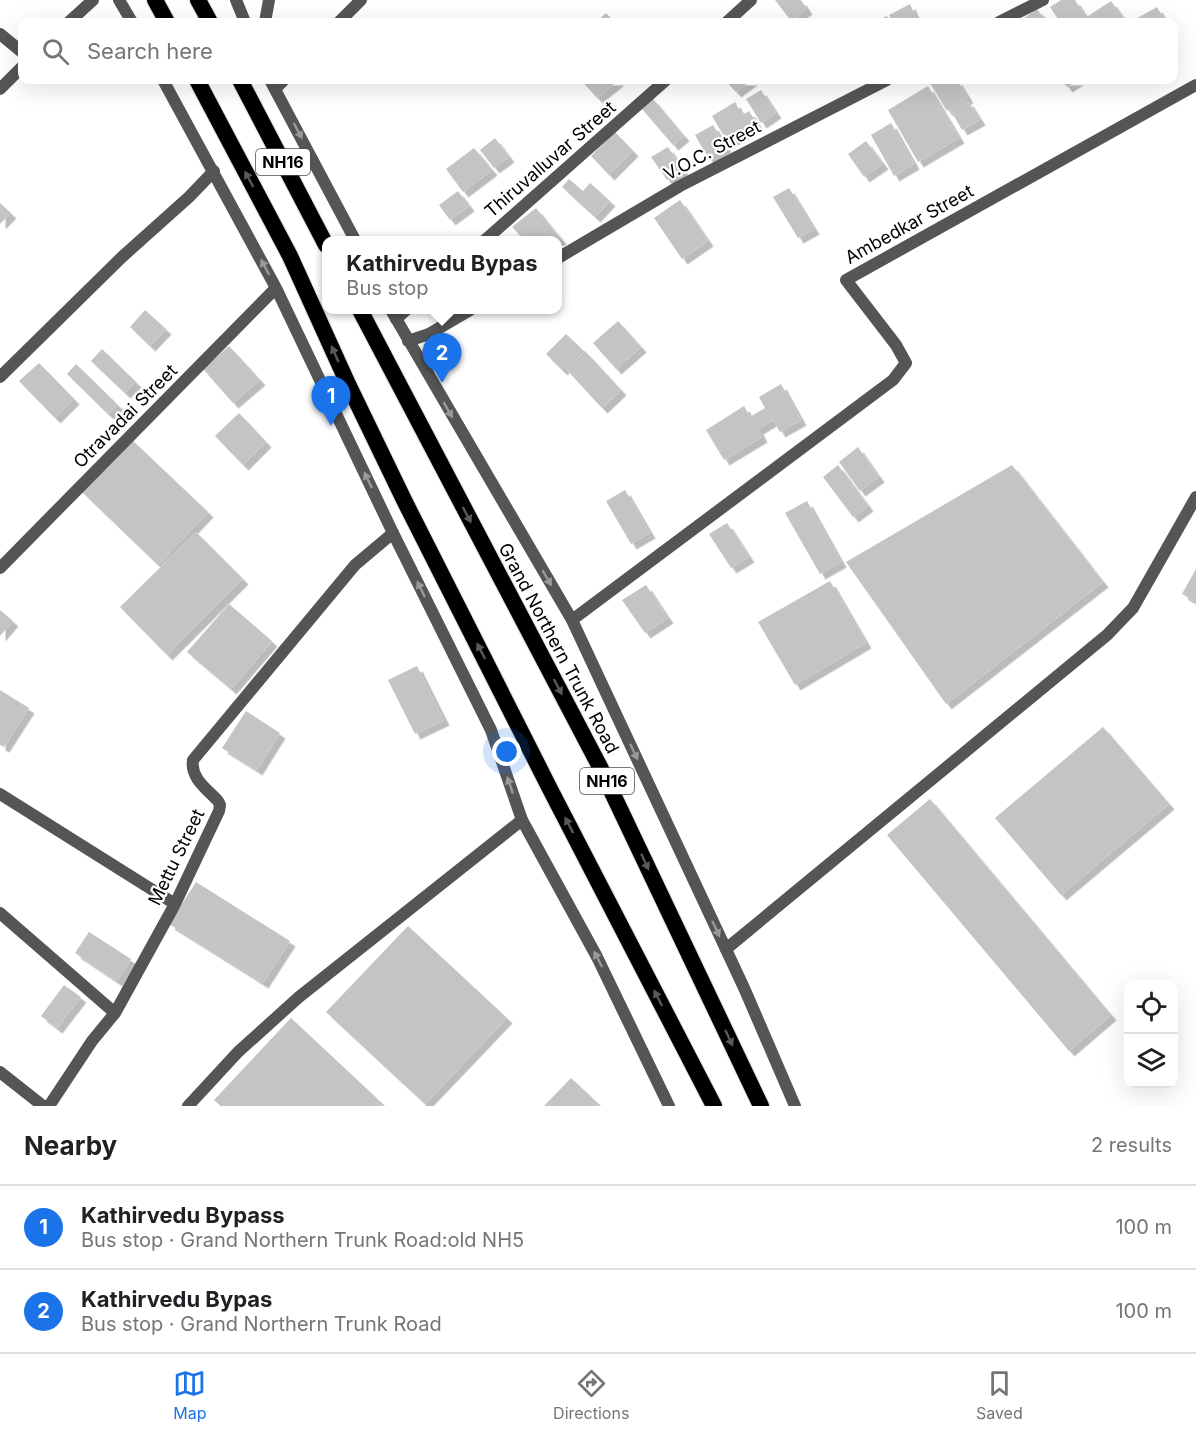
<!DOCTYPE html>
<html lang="en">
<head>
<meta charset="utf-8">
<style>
	body { margin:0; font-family:Inter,sans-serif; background:#f6f6f6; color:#202124 }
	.controls { position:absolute; right:18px; bottom:18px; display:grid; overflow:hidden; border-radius:12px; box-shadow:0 6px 24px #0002 }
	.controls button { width:54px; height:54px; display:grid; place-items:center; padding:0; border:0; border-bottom:2px solid #e0e0e0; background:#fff; color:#202124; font:30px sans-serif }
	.you { position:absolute; left:507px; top:752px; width:21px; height:21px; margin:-15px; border:4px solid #fff; border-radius:50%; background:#1a73e8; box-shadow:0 0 0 9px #1a73e833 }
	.badge { display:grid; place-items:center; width:39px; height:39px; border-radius:50%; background:#1a73e8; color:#fff; font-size:20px; font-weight:700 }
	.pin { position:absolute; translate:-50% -50px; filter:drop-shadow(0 2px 3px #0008) }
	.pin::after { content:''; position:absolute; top:32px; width:21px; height:18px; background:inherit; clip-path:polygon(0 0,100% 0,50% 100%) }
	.popup { position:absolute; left:322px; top:236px; width:240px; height:78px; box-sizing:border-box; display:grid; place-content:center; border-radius:12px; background:#fff; filter:drop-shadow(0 2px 4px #0005); font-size:20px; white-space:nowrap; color:#757577 }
	.popup b { font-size:22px; color:#202124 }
	.popup::after { content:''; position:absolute; left:50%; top:100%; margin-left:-12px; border:12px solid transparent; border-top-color:#fff }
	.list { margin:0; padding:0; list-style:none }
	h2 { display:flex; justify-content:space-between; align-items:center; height:78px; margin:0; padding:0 24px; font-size:26px }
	h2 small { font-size:20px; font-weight:400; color:#757577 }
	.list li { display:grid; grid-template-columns:39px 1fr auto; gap:18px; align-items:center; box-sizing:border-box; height:84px; padding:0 24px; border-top:2px solid #e0e0e0 }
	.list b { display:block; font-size:22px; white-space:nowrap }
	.list p { margin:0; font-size:20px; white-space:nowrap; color:#757577 }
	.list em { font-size:20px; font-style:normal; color:#757577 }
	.icon { flex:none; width:33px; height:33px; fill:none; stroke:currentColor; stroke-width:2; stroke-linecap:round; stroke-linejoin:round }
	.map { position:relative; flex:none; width:1196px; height:1106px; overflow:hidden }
	.search { position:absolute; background:#fff; box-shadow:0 6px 24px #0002; left:18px; right:18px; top:18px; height:66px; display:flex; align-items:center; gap:15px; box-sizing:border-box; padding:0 21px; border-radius:12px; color:#757577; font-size:22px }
	.sheet { height:246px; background:#fff }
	nav { display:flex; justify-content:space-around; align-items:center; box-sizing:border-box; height:84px; border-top:2px solid #e0e0e0; background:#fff; font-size:16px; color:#757577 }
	nav a { display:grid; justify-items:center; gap:3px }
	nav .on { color:#1a73e8 }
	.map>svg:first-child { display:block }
	.building { fill:#c4c4c4; filter:url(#shadow) }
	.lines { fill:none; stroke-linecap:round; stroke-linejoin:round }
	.trunk-casing { stroke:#dbdbdb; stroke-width:18 }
	.service { stroke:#555; stroke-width:12 }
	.minor { stroke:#555; stroke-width:12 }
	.tertiary { stroke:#555; stroke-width:12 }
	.trunk { stroke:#000; stroke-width:16 }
	.oneway { fill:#999 }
	.oneway2 { fill:#595959 }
	.labels { text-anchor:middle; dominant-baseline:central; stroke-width:4.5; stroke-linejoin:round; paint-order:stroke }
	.shield { fill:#fff; stroke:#4c4c4c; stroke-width:1.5 }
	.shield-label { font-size:16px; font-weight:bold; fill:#000 }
	.street-label { font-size:18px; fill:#000; stroke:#fff }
</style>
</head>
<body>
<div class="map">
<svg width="1196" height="1106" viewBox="0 0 1196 1106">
	<defs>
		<filter id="shadow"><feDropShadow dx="5.5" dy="5.5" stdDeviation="0" flood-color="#0004"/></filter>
	</defs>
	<rect width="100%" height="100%" fill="#fff"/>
	<!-- building -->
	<path class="building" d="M775 0H801L807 9 791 21Z
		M1061 0H1075L1085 16 1075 22H1060L1050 7Z
		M1111 1 1126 22H1079Z
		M910 4 917 20 912 22H893L889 15Z
		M1157 7 1166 22H1136L1134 20Z
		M1037 9 1047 22H1018Z
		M606 13 615 22H596Z
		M887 16 890 22H874Z
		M581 80H619L597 98Z
		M725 80H752L736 92Z
		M936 80H957L968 98 947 111 930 83Z
		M1062 80H1078L1067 87Z
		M928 86 959 138 918 162 888 110Z
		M761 90 776 113 761 123 746 99Z
		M653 99 684 136 673 145 642 109Z
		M968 101 980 120 962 130 951 111Z
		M735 102 742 115 749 111 758 125 728 143 712 116Z
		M891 123 914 164 894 176 871 135Z
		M713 125 726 147 708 158 695 135Z
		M615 132 633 151 609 175 591 156Z
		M495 138 509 157 494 168 480 150Z
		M866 141 883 164 864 177 848 154Z
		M668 147 683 170 667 180 651 157Z
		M474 148 492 170 463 192 446 169Z
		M569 179 583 191 590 183 610 201 595 217 562 187Z
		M789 188 814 229 798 238 773 197Z
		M458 191 469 206 450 220 439 205Z
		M680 200 708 241 682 259 654 218Z
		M0 203 11 213 0 224Z
		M536 208 561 239 559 240H524L512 227Z
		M145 310 166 329 150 346 130 327Z
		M618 321 641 347 616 369 593 343Z
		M566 334 582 349 562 370 546 354Z
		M229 346 260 380 233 403 203 369Z
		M102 349 136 382 125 393 91 361Z
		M585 351 621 390 602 408 566 369Z
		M39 363 74 399 55 418 19 381Z
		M76 364 118 405 108 414 67 374Z
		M781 384 801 420 780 432 773 420 758 429 762 437 724 460 706 430 744 406 750 417 765 408 759 397Z
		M239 413 266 442 243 465 215 436Z
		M131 439 208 512 158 565 81 491Z
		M858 447 879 477 860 491 839 462Z
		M838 465 868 506 853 517 823 477Z
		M1012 465 1103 582 946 704 846 562Z
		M625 490 650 533 631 544 606 501Z
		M807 501 841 562 820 574 785 513Z
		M727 523 749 557 731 568 709 534Z
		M196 532 243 579 167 655 120 607Z
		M1196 569V602L1182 594Z
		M830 581 866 643 795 685 758 622Z
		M646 585 668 618 645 633 622 600Z
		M229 604 272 641 231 689 187 652Z
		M0 610 13 621 0 636Z
		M417 666 444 720 415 734 388 680Z
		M0 690 29 708 4 747 0 745Z
		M246 711 280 733 257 770 222 748Z
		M1103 727 1169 804 1061 895 995 818Z
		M930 799 1111 1015 1069 1051 887 835Z
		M196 882 290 941 263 983 169 924Z
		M408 926 507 1018 425 1104 326 1012Z
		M89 932 131 959 117 981 75 953Z
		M64 985 81 997 57 1028 41 1016Z
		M291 1018 385 1106H221L214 1100Z
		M571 1078 601 1106H544Z"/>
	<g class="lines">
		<defs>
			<path id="trunk" d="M155 0 167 22
				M198 0 210 22
				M197 80 290 256 348 384 405 502 550 789 714 1106
				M240 80 326 245
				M360 310 600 767 761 1106"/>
		</defs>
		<!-- trunk casing -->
		<use href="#trunk" class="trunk-casing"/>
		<!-- service -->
		<path class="service" d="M726 949 1107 635 1133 608 1196 497
			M188 1106 238 1052 299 997 522 820"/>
		<!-- minor -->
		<path class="minor" d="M69 22 93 0
			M265 22 269 0
			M339 22 361 0
			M727 22 751 0
			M999 22 1043 0
			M0 34 22 52
			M0 89 22 67
			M275 89 284 80
			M485 240 666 80
			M558 258 680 186 887 80
			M396 319 406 310
			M408 341 429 334 470 310
			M0 377 122 257 189 197 214 171
			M572 620 893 380 906 363 896 345 846 280 1196 85
			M0 794 175 904
			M0 913 115 1013
			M0 1072 43 1106
			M49 1106 92 1041 115 1013 175 904 219 811 220 805 218 801C207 789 190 778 193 760L355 565 393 533"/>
		<!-- tertiary -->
		<path class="tertiary" d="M119 0 132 22
			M236 0 245 22
			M163 80 276 288 393 533 491 730 522 820 597 957 669 1106
			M270 80 355 240
			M391 310 572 620 745 990 795 1106
			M0 568 276 288"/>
		<!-- trunk -->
		<use href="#trunk" class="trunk"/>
	</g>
	<!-- one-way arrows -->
	<defs><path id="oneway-solid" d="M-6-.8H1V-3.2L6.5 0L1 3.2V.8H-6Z" transform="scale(1.5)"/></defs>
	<g class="oneway">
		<use href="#oneway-solid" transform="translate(298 131) rotate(62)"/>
		<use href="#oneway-solid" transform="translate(265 267) rotate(-118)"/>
		<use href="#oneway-solid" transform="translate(448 410) rotate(60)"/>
		<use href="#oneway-solid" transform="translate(368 480) rotate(-116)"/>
		<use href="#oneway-solid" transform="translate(547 578) rotate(60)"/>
		<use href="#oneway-solid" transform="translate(421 589) rotate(-116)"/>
		<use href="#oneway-solid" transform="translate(634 752) rotate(65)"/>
		<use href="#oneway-solid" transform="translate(510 785) rotate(-109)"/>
		<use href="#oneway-solid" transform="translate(716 929) rotate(65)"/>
		<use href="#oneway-solid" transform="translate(598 959) rotate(-117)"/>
	</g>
	<g class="oneway2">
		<use href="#oneway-solid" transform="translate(249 179) rotate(-118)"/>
		<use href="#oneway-solid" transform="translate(335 354) rotate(-114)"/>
		<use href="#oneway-solid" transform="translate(467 515) rotate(62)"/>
		<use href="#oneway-solid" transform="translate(481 651) rotate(-117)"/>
		<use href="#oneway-solid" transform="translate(558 687) rotate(62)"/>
		<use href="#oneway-solid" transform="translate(569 825) rotate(-117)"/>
		<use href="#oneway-solid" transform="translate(645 862) rotate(65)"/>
		<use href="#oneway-solid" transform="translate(658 998) rotate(-117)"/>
		<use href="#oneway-solid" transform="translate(729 1038) rotate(65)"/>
	</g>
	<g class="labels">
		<!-- shield labels -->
		<g class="shield">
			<rect x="256" y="149" width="54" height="26" rx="4.5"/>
			<rect x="580" y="768" width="54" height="26" rx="4.5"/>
		</g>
		<g class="shield-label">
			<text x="283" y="162">NH16</text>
			<text x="607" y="781">NH16</text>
		</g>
		<!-- street labels -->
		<g class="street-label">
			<text transform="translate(712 150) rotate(-28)">V.O.C. Street</text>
			<text transform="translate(550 159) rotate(-41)">Thiruvalluvar Street</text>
			<text transform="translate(909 224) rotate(-29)">Ambedkar Street</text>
			<text transform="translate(125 416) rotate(-45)">Otravadai Street</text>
			<text transform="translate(559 648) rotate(62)">Grand Northern Trunk Road</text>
			<text transform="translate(176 857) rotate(-64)">Mettu Street</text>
		</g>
	</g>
</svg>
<div class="controls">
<button><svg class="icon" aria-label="locate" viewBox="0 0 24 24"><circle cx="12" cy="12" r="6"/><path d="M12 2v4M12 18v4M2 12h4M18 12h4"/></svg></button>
<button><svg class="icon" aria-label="layers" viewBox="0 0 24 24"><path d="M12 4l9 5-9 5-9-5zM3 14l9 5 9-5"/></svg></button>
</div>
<div class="you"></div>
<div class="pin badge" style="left:331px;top:426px">1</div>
<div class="pin badge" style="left:442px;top:383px">2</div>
<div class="popup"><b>Kathirvedu Bypas</b>Bus stop</div>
<div class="search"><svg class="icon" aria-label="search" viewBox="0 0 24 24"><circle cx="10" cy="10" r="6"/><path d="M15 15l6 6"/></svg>Search here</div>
</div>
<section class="sheet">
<h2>Nearby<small>2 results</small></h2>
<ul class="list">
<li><span class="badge">1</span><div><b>Kathirvedu Bypass</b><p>Bus stop · Grand Northern Trunk Road:old NH5</p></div><em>100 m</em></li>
<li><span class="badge">2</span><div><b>Kathirvedu Bypas</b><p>Bus stop · Grand Northern Trunk Road</p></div><em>100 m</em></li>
</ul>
</section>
<nav>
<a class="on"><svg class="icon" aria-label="map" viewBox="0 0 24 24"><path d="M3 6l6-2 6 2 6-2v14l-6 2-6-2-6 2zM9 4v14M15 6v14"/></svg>Map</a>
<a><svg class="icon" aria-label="directions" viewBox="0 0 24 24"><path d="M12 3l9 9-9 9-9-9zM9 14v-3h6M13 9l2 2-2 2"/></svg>Directions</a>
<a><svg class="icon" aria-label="saved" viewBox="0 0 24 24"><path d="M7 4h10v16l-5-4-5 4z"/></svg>Saved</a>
</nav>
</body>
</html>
